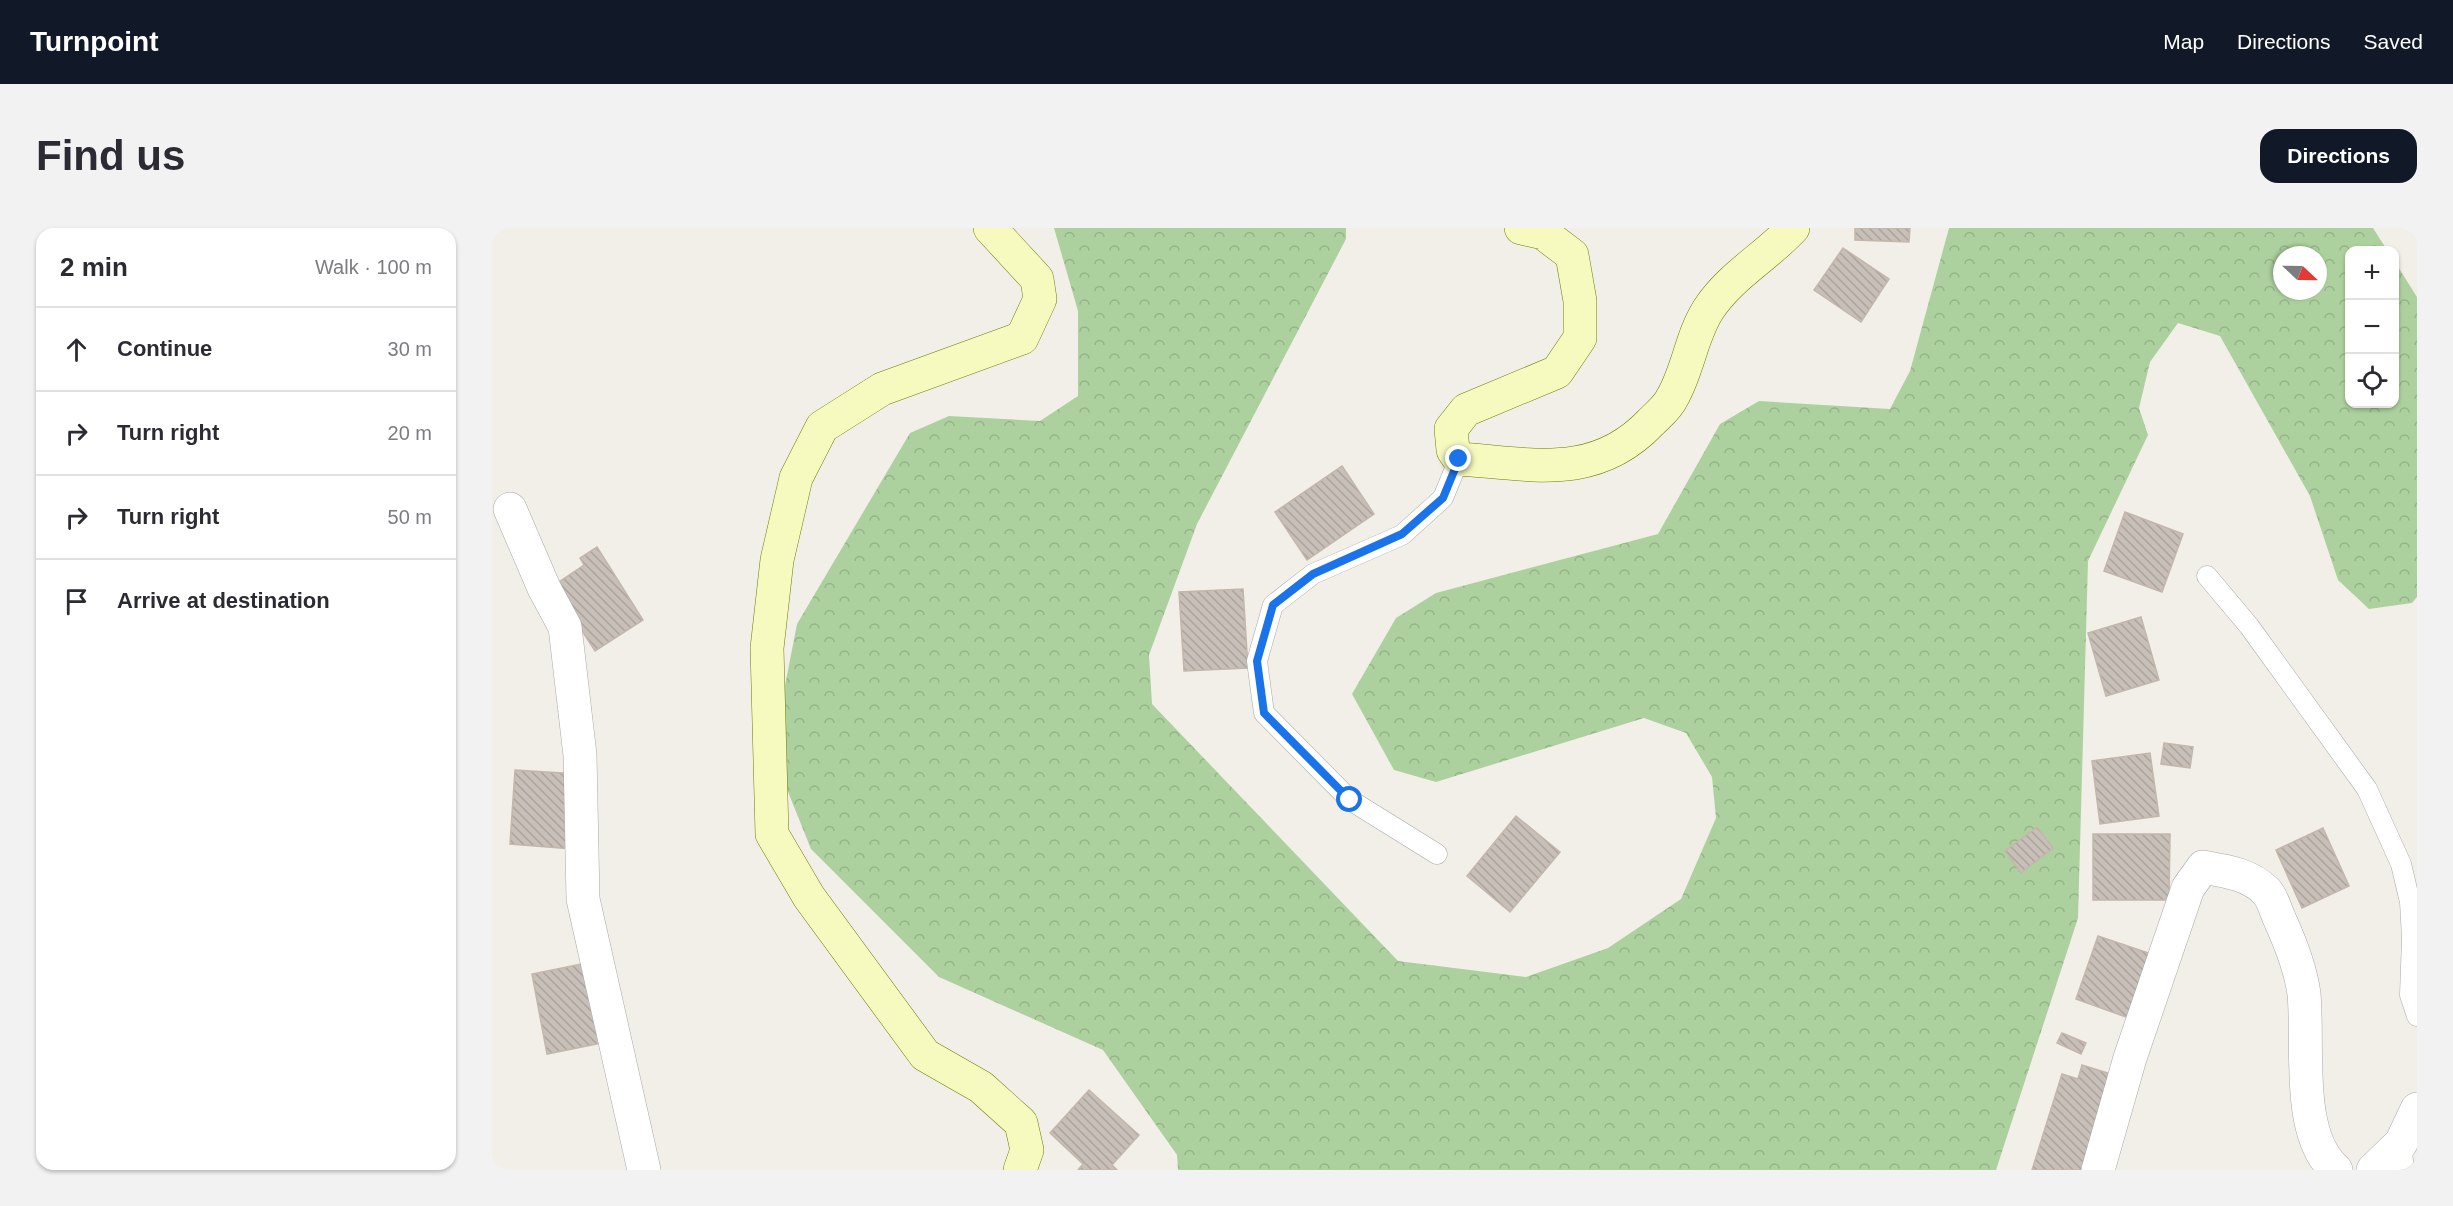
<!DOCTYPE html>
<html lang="en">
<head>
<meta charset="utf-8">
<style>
	body { margin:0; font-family:Helvetica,sans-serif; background:#f2f2f3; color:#2b2b33 }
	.controls { position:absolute; right:18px; top:18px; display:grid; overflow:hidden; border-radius:12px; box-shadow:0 2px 4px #0004 }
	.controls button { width:54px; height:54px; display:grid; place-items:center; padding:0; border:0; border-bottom:2px solid #e1e1e2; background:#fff; color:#2b2b33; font:30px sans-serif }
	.compass { position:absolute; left:1781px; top:18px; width:54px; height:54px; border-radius:50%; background:#fff; box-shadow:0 2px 4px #0004; rotate:112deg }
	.stop { position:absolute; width:18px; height:18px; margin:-14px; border:4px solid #1a73e8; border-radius:50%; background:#fff }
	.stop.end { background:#1a73e8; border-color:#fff; box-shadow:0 2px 6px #0008 }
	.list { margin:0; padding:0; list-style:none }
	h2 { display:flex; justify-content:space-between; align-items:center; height:78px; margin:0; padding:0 24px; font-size:26px }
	h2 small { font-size:20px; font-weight:400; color:#7c7c81 }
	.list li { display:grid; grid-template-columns:39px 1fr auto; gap:18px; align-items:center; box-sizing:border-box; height:84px; padding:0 24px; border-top:2px solid #e1e1e2 }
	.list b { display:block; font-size:22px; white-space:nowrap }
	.list em { font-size:20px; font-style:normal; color:#7c7c81 }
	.icon { flex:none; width:33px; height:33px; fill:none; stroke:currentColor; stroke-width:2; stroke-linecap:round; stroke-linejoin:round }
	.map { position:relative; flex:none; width:1925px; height:942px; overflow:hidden; border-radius:18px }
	header { display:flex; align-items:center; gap:36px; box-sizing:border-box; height:84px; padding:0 30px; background:#111827; color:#fff }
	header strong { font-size:28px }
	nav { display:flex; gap:33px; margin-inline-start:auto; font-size:21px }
	.intro { display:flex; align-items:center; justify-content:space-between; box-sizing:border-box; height:144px; padding:0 36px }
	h1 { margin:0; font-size:42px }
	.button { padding:15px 27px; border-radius:18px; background:#111827; color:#fff; font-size:21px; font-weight:700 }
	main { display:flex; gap:36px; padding:0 36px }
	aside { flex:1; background:#fff; border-radius:18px; box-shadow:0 2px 4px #0004 }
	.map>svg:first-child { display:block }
	.forest { fill:url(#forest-crowns); fill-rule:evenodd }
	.building { fill:url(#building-back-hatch); stroke:#c4b6ab; stroke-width:1.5 }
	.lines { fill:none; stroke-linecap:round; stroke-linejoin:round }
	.lane-casing { stroke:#a9a9a9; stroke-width:21 }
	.street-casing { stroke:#a9a9a9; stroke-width:34 }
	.secondary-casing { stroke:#707d05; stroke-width:34 }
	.lane { stroke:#fff; stroke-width:20 }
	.street { stroke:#fff; stroke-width:33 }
	.secondary { stroke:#f7fabf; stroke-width:33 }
	.route { stroke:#1a73e8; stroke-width:8 }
</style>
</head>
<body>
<header>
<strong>Turnpoint</strong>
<nav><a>Map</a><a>Directions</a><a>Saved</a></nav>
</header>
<div class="intro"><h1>Find us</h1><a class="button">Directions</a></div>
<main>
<aside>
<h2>2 min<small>Walk · 100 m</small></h2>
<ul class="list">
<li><svg class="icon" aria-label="ahead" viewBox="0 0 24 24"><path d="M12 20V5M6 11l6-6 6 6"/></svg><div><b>Continue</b></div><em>30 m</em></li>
<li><svg class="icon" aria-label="right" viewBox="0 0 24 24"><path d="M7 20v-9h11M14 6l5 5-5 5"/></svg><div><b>Turn right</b></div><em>20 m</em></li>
<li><svg class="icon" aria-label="right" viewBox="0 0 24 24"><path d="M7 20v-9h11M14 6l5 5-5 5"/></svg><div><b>Turn right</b></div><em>50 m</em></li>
<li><svg class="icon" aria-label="arrive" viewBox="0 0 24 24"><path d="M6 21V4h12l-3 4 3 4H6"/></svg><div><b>Arrive at destination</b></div></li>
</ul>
</aside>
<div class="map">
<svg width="1925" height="942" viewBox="0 0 1925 942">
	<defs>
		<pattern id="forest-crowns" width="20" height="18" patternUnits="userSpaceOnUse" patternTransform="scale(1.5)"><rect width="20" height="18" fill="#add19e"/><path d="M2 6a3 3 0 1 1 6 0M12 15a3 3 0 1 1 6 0" fill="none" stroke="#95b388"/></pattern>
		<pattern id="building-back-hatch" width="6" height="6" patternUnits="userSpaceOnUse" patternTransform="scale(1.5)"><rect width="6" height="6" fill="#c7bfb8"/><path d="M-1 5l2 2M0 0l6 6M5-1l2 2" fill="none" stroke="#aba49e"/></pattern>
	</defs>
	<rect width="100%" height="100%" fill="#f2efe9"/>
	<!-- forest -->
	<path class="forest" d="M562 0H854V11L705 296 657 427 660 476 906 733 1034 749 1116 720 1189 671 1224 590 1220 549 1194 505 1152 490 944 554 902 542 860 466 904 390 944 365 1166 306 1228 196 1267 173 1398 181 1418 143 1457 0H1881L1895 22H1858V176H1902L1903 34 1925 69V369L1920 375 1877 381 1846 352 1818 268 1728 108 1686 95 1658 134 1647 180 1656 207 1596 333 1586 690 1504 942H686L685 927 611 822 447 749 319 621 280 524 305 396 418 205 457 188 548 193 586 168V83ZM1790 27H1826V63H1790Z"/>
	<!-- building -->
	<path class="building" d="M1363 0H1418L1417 14 1363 12Z
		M1351 20 1397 51 1369 94 1322 62Z
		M850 238 882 286 815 332 783 284Z
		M1633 284 1691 306 1670 364 1612 343Z
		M105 319 151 392 103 423 61 358 92 337 88 330Z
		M751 361 756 440 692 443 687 364Z
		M1649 389 1667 452 1614 468 1596 405Z
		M1672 515 1701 519 1698 540 1669 536Z
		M1658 525 1667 588 1608 596 1600 533Z
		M23 542 86 546 80 621 18 616Z
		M1024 588 1068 624 1018 684 975 648Z
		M1545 599 1561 620 1529 645 1513 623Z
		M1831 600 1857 658 1810 680 1784 622Z
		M1601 606H1678L1677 672H1601Z
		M1606 708 1668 729 1645 793 1584 771Z
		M100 734 115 814 55 826 40 746Z
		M1570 805 1594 815 1589 826 1565 815Z
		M1590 837 1622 847 1592 942H1540L1570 846 1586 851Z
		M597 862 647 907 620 937 625 942H586L591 936 558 905Z"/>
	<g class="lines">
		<defs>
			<path id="lane" d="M1715 348 1757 398 1875 561 1909 636 1918 674 1920 710 1918 767 1925 788
				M945 626 858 572 772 485 765 433 781 377 821 346 910 307 951 270 967 231
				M1909 915 1912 942"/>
			<path id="street" d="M18 281 52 360 73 399 88 527 91 671 152 942
				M1606 942 1638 830 1696 660 1711 639C1733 643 1757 646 1774 663 1781 670 1784 684 1788 692 1798 714 1809 743 1812 766 1817 817 1803 907 1844 942
				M1881 942 1909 915 1925 881"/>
			<path id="secondary" d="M498 0 545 51 548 71 530 110 390 161 330 199 304 250 285 332 275 420 280 606 317 669 433 827 489 859 529 895 535 922 528 942
				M1029 0 1051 5 1080 27 1088 73V110L1065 144 974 182 959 201 961 222 967 231C1040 236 1103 253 1159 194 1166 187 1176 179 1180 170 1196 143 1199 109 1216 82 1238 48 1274 29 1301 0"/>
		</defs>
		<!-- lane casing -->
		<use href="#lane" class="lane-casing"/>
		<!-- street casing -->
		<use href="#street" class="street-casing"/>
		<!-- secondary casing -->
		<use href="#secondary" class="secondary-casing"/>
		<!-- lane -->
		<use href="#lane" class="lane"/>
		<!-- street -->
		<use href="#street" class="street"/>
		<!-- secondary -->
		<use href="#secondary" class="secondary"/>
	</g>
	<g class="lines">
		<!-- route -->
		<path class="route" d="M858 572 772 485 765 433 781 377 821 346 910 306 951 270 967 231"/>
	</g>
</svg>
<div class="controls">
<button>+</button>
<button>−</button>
<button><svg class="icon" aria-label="locate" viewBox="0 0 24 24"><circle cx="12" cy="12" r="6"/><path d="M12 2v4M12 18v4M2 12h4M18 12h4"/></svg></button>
</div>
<svg class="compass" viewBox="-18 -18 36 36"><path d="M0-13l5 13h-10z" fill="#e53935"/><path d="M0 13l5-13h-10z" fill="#7c7c81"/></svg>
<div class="stop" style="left:858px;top:572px"></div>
<div class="stop end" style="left:967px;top:231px"></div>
</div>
</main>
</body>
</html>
